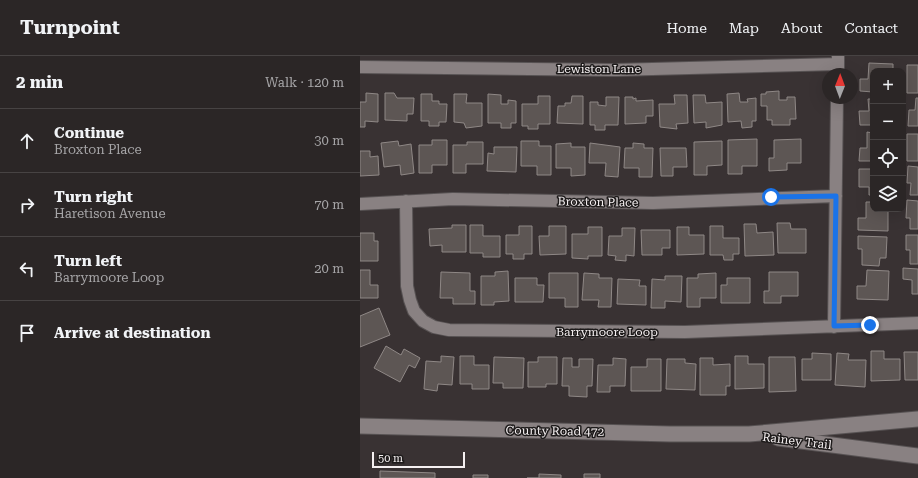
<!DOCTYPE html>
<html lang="en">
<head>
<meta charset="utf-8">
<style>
	body { margin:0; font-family:"Roboto Serif",serif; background:#332e2e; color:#f1f3f6 }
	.controls { position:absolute; right:12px; top:12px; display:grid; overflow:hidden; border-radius:8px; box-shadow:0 4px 16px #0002 }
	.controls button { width:36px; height:36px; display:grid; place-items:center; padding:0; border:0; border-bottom:1px solid #474343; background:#2b2626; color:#f1f3f6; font:20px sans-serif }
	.compass { position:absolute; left:462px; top:12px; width:36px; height:36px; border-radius:50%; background:#2b2626; box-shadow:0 4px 16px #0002; rotate:1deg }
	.scale { position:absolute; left:12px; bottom:10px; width:93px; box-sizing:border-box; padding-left:4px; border:2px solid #f5f0f1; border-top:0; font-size:11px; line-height:14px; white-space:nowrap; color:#f5f0f1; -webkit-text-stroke:3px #1e1b1b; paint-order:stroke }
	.stop { position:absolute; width:12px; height:12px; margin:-9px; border:3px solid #1a73e8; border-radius:50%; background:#fff }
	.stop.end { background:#1a73e8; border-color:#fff; box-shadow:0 1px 4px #0008 }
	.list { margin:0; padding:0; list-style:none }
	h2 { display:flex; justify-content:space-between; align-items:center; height:52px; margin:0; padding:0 16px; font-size:17px }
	h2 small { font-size:13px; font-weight:400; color:#a6a5a7 }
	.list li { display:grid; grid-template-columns:26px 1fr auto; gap:12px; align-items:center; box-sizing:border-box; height:64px; padding:0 16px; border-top:1px solid #474343 }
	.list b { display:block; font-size:15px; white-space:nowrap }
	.list p { margin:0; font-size:13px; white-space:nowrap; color:#a6a5a7 }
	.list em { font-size:13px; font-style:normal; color:#a6a5a7 }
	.icon { flex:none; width:22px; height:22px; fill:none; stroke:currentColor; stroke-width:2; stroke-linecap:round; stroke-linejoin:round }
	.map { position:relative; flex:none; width:558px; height:422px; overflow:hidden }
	header { display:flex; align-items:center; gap:24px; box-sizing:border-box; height:56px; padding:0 20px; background:#2b2626; border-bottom:1px solid #474343 }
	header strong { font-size:19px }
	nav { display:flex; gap:22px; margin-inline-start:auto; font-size:14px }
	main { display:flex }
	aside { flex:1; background:#2b2626 }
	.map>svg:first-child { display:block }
	.building { fill:#5d5654; stroke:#8f8886 }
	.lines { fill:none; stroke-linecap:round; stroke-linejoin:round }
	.minor-casing { stroke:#575253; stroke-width:14 }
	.tertiary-casing { stroke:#575253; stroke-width:17 }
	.minor { stroke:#898182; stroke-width:12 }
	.tertiary { stroke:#898182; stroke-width:15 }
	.route { stroke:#1a73e8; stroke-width:5 }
	.labels { text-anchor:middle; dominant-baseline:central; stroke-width:3; stroke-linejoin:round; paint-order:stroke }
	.street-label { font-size:12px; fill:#f5f0f1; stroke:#1e1b1b }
</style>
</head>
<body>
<header>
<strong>Turnpoint</strong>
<nav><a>Home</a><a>Map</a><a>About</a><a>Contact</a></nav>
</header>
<main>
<aside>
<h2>2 min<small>Walk · 120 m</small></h2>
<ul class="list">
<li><svg class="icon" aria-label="ahead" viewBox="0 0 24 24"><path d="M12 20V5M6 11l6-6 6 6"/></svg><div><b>Continue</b><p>Broxton Place</p></div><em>30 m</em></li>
<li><svg class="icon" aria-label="right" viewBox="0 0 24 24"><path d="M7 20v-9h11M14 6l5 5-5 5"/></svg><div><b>Turn right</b><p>Haretison Avenue</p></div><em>70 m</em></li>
<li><svg class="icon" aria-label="left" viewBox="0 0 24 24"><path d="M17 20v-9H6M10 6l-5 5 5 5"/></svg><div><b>Turn left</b><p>Barrymoore Loop</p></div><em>20 m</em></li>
<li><svg class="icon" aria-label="arrive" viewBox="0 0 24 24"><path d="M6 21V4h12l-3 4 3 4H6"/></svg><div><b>Arrive at destination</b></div></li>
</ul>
</aside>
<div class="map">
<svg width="558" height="422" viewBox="0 0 558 422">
	<rect width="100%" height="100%" fill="#393233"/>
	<!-- building -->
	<path class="building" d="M509 7 533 8V15H513V36L500 35V23H508Z
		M547 9H558V37H547Z
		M419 35V44H427V41H435L436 63H430V69H412V64H407V50H401V38H406V36Z
		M6 37 18 38V66L5 65V71H0V46H6Z
		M25 37H34L37 42H54L53 58H47V65L25 64Z
		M379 37 380 46H388L387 43 396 42V65H392V71L382 72 381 65 368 66 367 38Z
		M61 38H72V45H79V48H87L86 66H79V70H69V65H61Z
		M94 38H107L106 47H122V70L106 72 104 67 94 66Z
		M128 38 141 39V48H148V44L156 45V67H151V72H141V67H128Z
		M314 39H327L328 67 316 68 317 73 300 71 299 48H315Z
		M333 39H345L346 47 362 46V69L346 72V66L334 67Z
		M178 40H190V68H178V73H168V70H162V48H178Z
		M212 40H223V68L197 67 198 50H205V47H211Z
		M246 41H259L258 69H245V74H235V69H230V46H238V49L246 50Z
		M265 41H273V43L276 42V45L293 44V60H286V67L265 68Z
		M556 42H558V70H548L549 54H555Z
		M508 43H513V69H500L499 55H509Z
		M507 76 513 77V105H499L500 92H507Z
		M547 78H558V105H547Z
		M397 83V110H382V118H368V84Z
		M441 83V107H427V114L409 115V102H414V84Z
		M72 84H87V109H72V117H59V89H72Z
		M38 85 39 90 51 88 54 117 41 119 40 109 24 111 21 87Z
		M161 85H179V90H191V119H177V110H161Z
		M362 85V109L347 110V119H334V86Z
		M107 86H123V108H106V117H93V89H107Z
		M211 87V91H225V119L211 120V112H196V88Z
		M230 87 260 91 258 121 245 120 246 107H229Z
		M273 87 284 88V92H293L292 121H279V112H264L265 92H273Z
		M134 91H157L156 116 127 115 128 97 134 98Z
		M300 92H326L327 111H313V120H301Z
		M0 95H10V101L18 100 19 119 0 120Z
		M548 110 558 111V139H550L551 127H547Z
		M499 113H513V139H509V131H499Z
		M547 144 558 145V173H550V162H546Z
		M506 146H513V153H528V175L498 174V162H506Z
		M417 167H430L431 173H446V197H418Z
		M384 168H396L397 177 413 176 414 199 385 200Z
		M92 169H106V196H82V189L70 190 69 173 92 172Z
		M110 169H123V180H140V201H123V197H110Z
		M159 170H172V198H164V203H153V198H146V179H159Z
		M189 170H206V198L180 199 179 180H189Z
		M350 170H363V182H379V198H373V204H364L363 199H350Z
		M228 171H242V200H228V203L212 202V178H228Z
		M317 171H329V179H344V198L317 199Z
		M262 172H275L274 200 266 199V205L255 204 256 200 248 199 249 180H262Z
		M281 174H310V192H302V199H282Z
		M0 177H14V185H18V205H0Z
		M546 179H558V208H550V194H546Z
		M498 180 527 181 526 202H520L519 210 502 209V193H498Z
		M543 212 558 213V238H552V224L543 223Z
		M0 214H10V229H18V242H0Z
		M507 214 529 215 528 244 497 243V230H506Z
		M148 215 149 245 134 246V249H121V220H135V216Z
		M81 216 110 217V235H115V248H93V242H80Z
		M409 216H438V240H421V247H404V235H409Z
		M189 217H218V251H205V242H189Z
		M224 217 239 218V222H252L251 251H238L239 244H222Z
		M356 217V242H340V251H327V222H338V218Z
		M305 220H322L321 246 305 245V252H291L292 223 305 224Z
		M155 222H177V229H184L183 246H155Z
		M367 222H390V247H361V229H367Z
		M258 223 280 224 279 230H286V249L257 248Z
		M19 252 30 279 0 291V260Z
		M26 290 41 299 44 293 60 302 55 312 49 309 40 326 14 312Z
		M511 295H524V303H540V324L511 325Z
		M544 296H558V324H545Z
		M452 297 471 298V324H442V303H452Z
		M477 297 489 298 488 304H506L505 331 475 329Z
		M81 300 94 301 92 329 78 328 77 335 64 333 66 305 81 306Z
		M100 300H114V309H129V333H112V328H100Z
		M375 300H388V308H404V332L375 333Z
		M134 301 164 302 163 332H143V327H133Z
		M178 301H197V328H186V331H168V306H178Z
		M409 301H435L436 335 409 336Z
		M203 302H212V311H219V303H233L232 330H227V341L209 340V330H202Z
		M253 302 266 303 265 330H250V336H237L238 309H253Z
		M340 302H353V309L370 308V330H366V339H340Z
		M287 303H301V335H271V311H287Z
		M307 303H325V307L336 308 335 334 306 333Z
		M20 415 75 417V422H20Z
		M179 418 201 419V422H167H179Z
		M224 418H240V422H224Z
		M113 419H128V422H113Z"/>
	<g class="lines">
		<defs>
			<path id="minor" d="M0 11 255 14 478 8
				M478 18V0
				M46 145 47 230 50 244 54 255 63 265 74 271 89 274 325 276 558 267
				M0 148 93 143 293 147 476 140
				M474 271 477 42"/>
			<path id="tertiary" d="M0 370 310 378H389L558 363
				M418 382 558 400"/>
		</defs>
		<!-- minor casing -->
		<use href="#minor" class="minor-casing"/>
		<!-- tertiary casing -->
		<use href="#tertiary" class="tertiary-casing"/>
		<!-- minor -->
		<use href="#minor" class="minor"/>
		<!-- tertiary -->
		<use href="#tertiary" class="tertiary"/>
	</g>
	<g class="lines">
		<!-- route -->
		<path class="route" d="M411 141 476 140 474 270 510 269"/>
	</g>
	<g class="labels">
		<!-- street labels -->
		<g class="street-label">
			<text x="239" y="13">Lewiston Lane</text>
			<text transform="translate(238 146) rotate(1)">Broxton Place</text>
			<text x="247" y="276">Barrymoore Loop</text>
			<text transform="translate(195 375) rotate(1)">County Road 472</text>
			<text transform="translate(437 385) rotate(7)">Rainey Trail</text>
		</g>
	</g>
</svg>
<div class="controls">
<button>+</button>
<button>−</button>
<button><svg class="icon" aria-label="locate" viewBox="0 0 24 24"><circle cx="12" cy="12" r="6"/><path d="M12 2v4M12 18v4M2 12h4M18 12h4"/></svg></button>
<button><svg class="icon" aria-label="layers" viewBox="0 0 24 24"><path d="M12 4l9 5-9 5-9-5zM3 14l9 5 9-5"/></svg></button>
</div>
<svg class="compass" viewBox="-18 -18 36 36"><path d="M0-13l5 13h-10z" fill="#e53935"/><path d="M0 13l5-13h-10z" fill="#a6a5a7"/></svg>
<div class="scale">50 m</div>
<div class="stop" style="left:411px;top:141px"></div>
<div class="stop end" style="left:510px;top:269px"></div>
</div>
</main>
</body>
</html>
